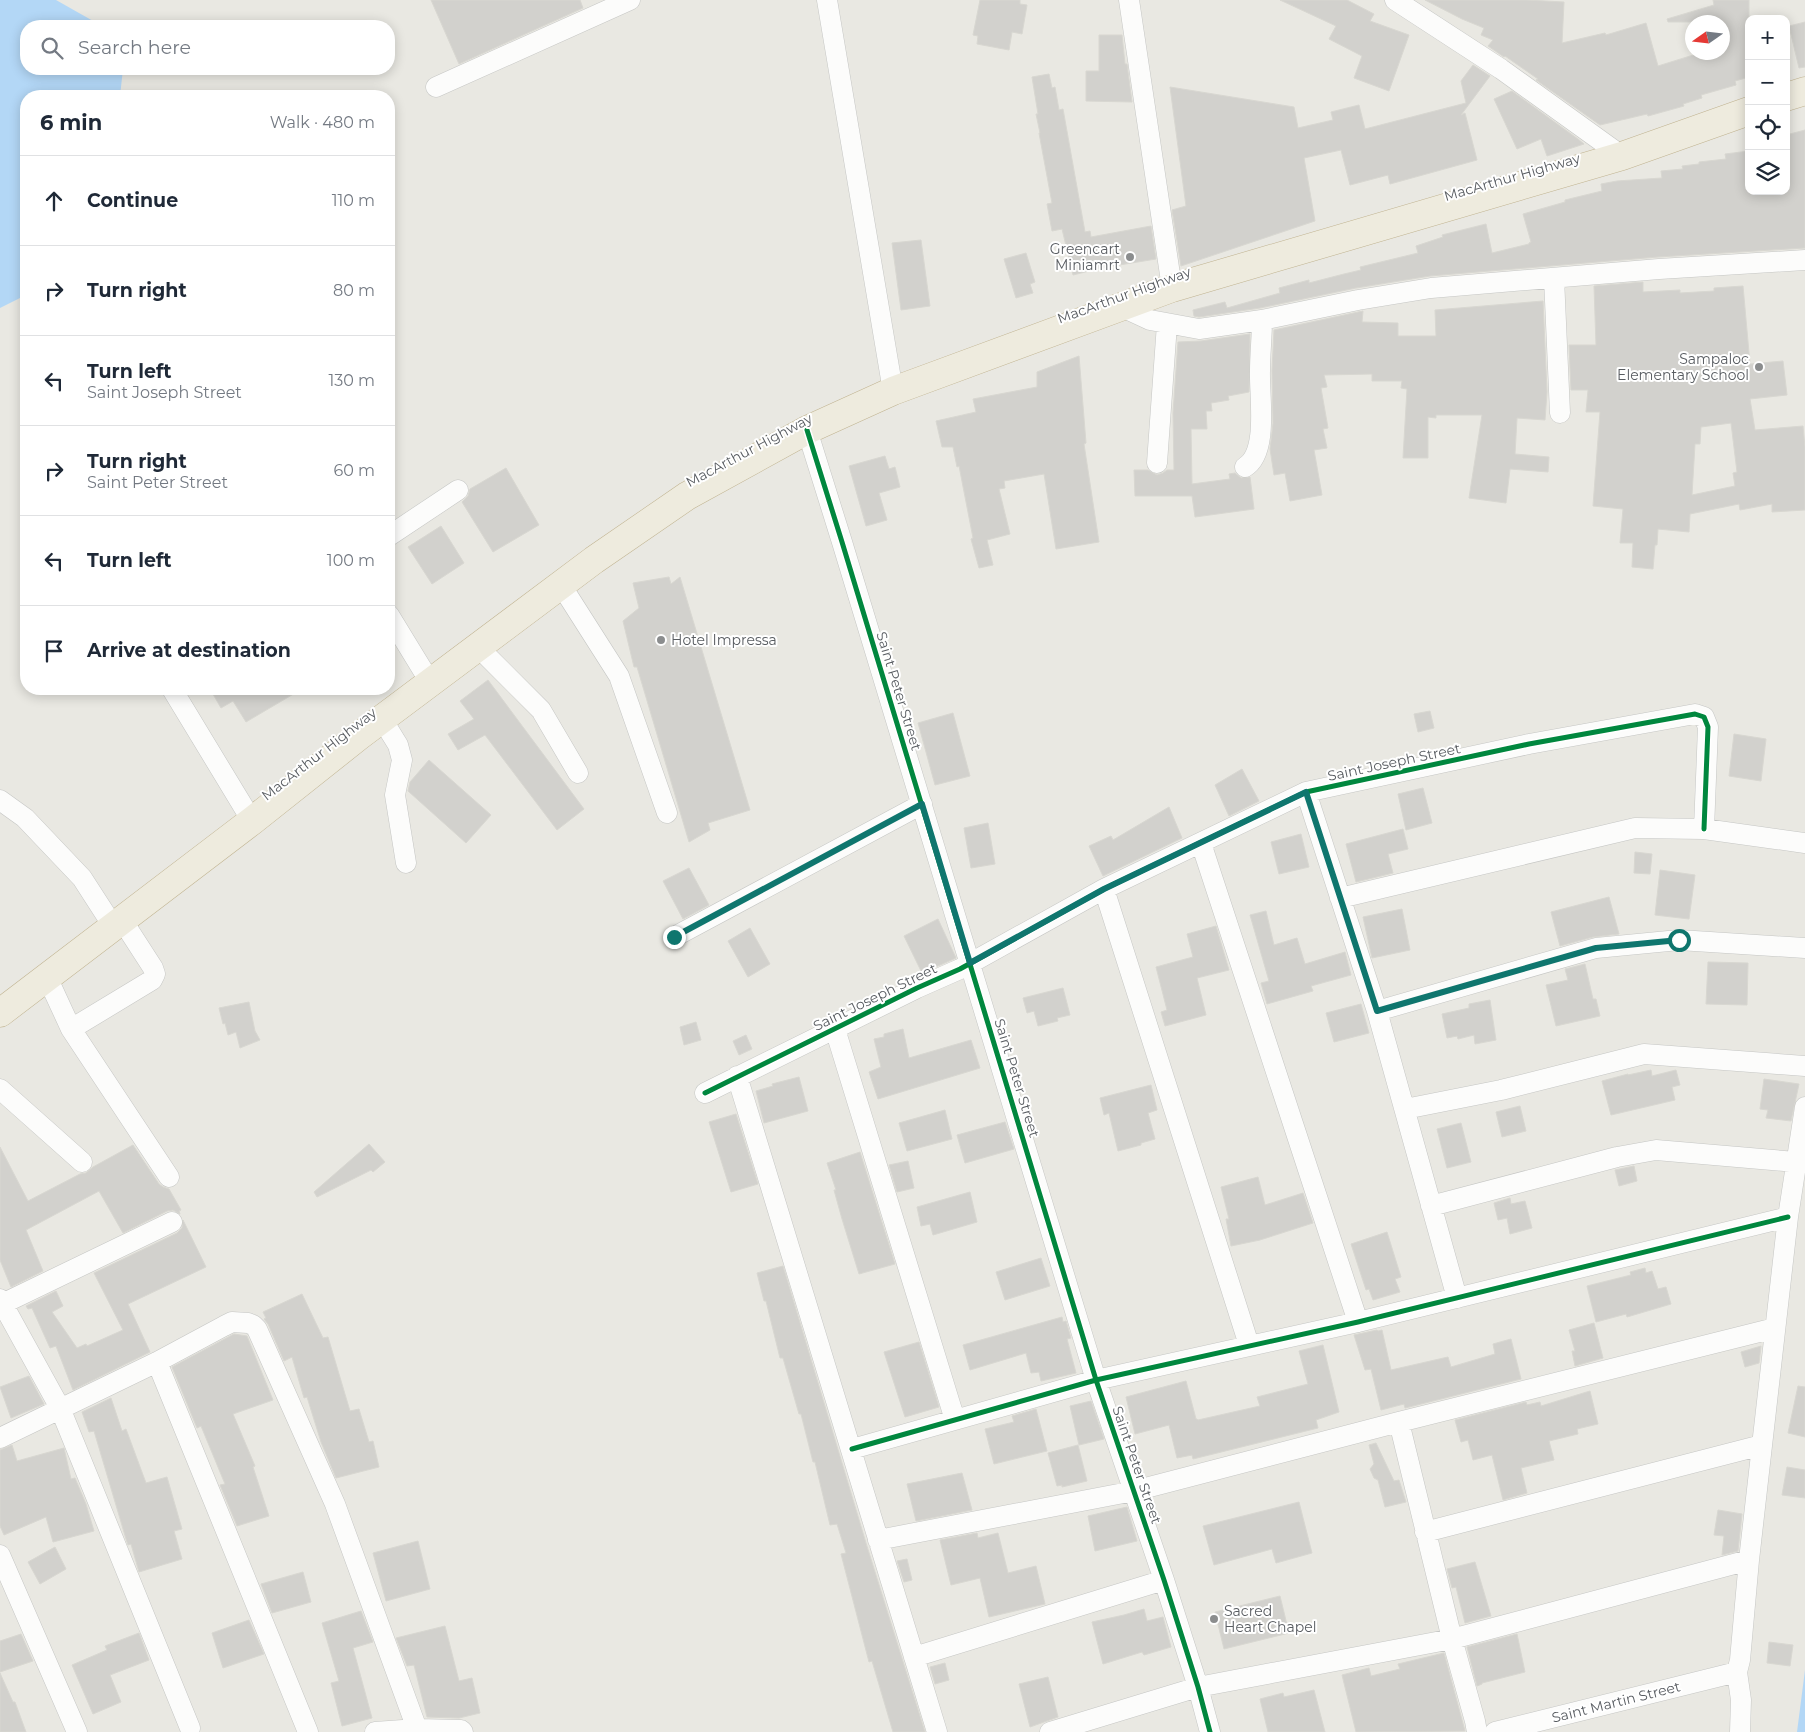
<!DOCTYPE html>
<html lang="en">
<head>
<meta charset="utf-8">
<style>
	body { margin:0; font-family:Montserrat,sans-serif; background:#f2f2f3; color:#1f2937 }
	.controls { position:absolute; right:15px; top:15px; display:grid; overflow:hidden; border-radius:10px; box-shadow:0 2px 12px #0003 }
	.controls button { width:45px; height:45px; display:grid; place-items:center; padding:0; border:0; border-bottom:1px solid #e0e1e3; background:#fff; color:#1f2937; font:25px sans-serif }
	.compass { position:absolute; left:1685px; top:15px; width:45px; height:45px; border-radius:50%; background:#fff; box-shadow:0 2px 12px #0003; rotate:256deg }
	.stop { position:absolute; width:15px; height:15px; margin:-11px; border:4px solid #0f766e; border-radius:50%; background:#fff }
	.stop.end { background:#0f766e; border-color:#fff; box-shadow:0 1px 5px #0008 }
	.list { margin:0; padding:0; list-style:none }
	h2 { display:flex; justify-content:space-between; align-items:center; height:65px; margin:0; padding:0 20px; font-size:21px }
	h2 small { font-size:16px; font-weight:400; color:#747a83 }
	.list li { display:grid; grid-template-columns:32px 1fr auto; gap:15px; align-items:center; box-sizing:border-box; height:90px; padding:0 20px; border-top:1px solid #e0e1e3 }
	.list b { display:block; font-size:19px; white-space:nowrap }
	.list p { margin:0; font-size:16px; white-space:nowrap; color:#747a83 }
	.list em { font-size:16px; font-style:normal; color:#747a83 }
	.icon { flex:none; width:28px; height:28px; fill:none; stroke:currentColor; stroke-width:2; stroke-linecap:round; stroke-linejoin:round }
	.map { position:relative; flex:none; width:1805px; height:1732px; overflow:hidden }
	.search { position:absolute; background:#fff; box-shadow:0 2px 12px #0003; left:20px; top:20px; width:375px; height:55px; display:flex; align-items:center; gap:12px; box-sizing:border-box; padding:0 18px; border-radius:20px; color:#747a83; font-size:19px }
	.panel { position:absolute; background:#fff; box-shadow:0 2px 12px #0003; left:20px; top:90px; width:375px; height:605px; border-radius:20px }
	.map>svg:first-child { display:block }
	.water { fill:#b3d7f6 }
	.building { fill:#d2d1cd; stroke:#d8d7d1; fill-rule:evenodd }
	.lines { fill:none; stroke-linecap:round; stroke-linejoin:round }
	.minor-casing { stroke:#c5c6c4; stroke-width:21 }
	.highway-casing { stroke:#c0b390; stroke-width:29 }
	.minor { stroke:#fcfcfb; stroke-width:20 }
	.highway { stroke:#eeebde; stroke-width:28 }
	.cycleway-casing { stroke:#fff; stroke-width:8 }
	.cycleway { stroke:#00873e; stroke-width:5 }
	.route { stroke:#0f766e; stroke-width:6 }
	.poi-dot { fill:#8b8d8e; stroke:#fff; stroke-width:2 }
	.labels { text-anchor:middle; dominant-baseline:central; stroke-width:4; stroke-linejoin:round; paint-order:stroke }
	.street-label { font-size:14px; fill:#585c61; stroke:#fff }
	.poi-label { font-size:14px; fill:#585c61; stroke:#fff; text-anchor:end }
</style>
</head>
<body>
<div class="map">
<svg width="1805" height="1732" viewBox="0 0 1805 1732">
	<rect width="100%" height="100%" fill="#e9e8e2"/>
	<!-- water -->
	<path class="water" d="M0 0H56L102 26H26V69H123L120 96H26V295L0 308Z
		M1805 1670V1732H1797Z"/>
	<!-- building -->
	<path class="building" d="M431 0H580L583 8 459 64Z
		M980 0H1020V4L1027 5 1022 34 1012 32 1009 50 977 44 978 36 973 35Z
		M1280 0H1347L1374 14 1370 21 1409 35 1389 91 1354 78 1362 56 1329 39 1336 26Z
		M1425 0H1527L1564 2 1562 43 1605 33 1606 35 1646 23 1658 66 1703 52H1722V22H1668L1667 19 1714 5 1713 0H1749V77L1735 81 1736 85 1701 95 1702 98 1683 104 1684 106 1648 116 1647 114 1600 125 1536 80 1538 79 1505 56 1504 57 1488 46 1493 40 1481 35 1484 28 1462 19Z
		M1805 22V67L1799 68 1789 26Z
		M1099 35H1122L1125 64H1127L1132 102 1086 101V71H1099Z
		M1473 65 1490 76 1461 115 1465 113 1477 160 1390 184 1388 175 1350 185 1341 150 1304 158 1315 221 1181 266 1172 210 1186 206 1170 87 1294 107 1298 128 1333 120 1331 112 1359 105 1365 129 1466 103 1461 81Z
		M1049 74 1052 88 1055 87 1059 110 1063 109 1085 232 1090 231 1091 237 1151 226 1156 259 1101 268 1073 275 1062 229 1052 231 1047 204 1052 203 1039 133H1040L1036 114H1038L1032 77Z
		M1512 91 1578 139 1584 144 1547 156 1541 139 1517 149 1494 99Z
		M1805 130V248L1658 257 1430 276 1356 288 1260 308 1199 317 1194 316 1193 310 1225 302 1227 308 1280 293 1279 288 1309 280V283L1344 274 1361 270 1360 267 1418 253 1416 246 1443 237 1442 235 1486 224 1492 253 1529 244V243L1531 242 1523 214 1565 202V200L1602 191 1601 184 1617 181 1662 178 1661 171 1683 169 1682 166 1699 164V162L1726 159 1725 154 1749 151V191H1786V135Z
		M921 240 930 306 901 310 892 243Z
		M1026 253 1035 282 1030 284 1033 293 1016 298 1004 259Z
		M1643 282V292L1680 290V293L1714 291V288L1743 286 1750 364 1783 361 1787 395 1750 399 1755 430 1803 426 1805 447V510L1772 512V504L1740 510 1739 504 1690 514 1689 532 1658 529 1657 545H1655L1653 569 1632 567 1633 543H1620L1623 509 1593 506 1600 412H1586L1588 390H1571L1569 345H1596L1594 286ZM1731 423 1737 472 1733 473 1735 486 1692 495 1695 444H1700L1701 427Z
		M1543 301 1547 392 1545 420 1517 418 1515 454 1549 457 1548 472 1510 469 1506 503 1469 498 1482 415H1436V418L1428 417V458H1403L1407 389 1401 388 1402 381H1372V374L1324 375 1327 387 1321 388 1328 428 1323 429 1327 448 1314 450 1322 495 1290 501 1285 473 1274 475 1270 449 1273 423 1272 371 1274 330 1363 311 1362 322 1398 323V336H1436L1435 310Z
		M1250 334 1249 392 1228 396 1229 400 1211 403 1212 411H1206L1207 429H1191L1192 484 1230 479 1229 474 1235 473 1241 478 1250 477 1254 509 1195 517 1192 496H1135L1134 470H1148L1157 475 1163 473 1167 470H1174L1173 413 1178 342 1201 341Z
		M1079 356 1086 443 1084 444 1099 542 1056 549 1044 474 1004 481 1005 488 999 489 1010 534 987 540 993 565 979 568 971 539 973 538 959 466 957 467 953 447H942L936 421 976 412 973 399 1037 387V372Z
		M885 456 889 469 895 467 900 487 879 493 887 520 866 526 849 466Z
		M506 468 539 525 493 552 462 502 468 496 470 489Z
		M441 526 464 563 432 584 408 547Z
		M669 577 671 584 680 577 750 810 708 823 710 830 689 842 637 667H634L623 621 639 608 633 583Z
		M488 680 584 809 557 830 485 735 458 750 448 734 474 719 460 701Z
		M210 689H302L246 722 233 701 221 708Z
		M1430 711 1434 728 1418 732 1414 714Z
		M953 713 970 776 935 785 918 723Z
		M1734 734 1766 739 1761 781 1729 776Z
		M429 760 491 815 466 843 408 791 410 782Z
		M1242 769 1259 801 1229 816 1215 785Z
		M1423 788 1432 823 1406 830 1398 794Z
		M1169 807 1182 838 1103 876 1089 846 1111 836 1113 840Z
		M988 823 995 864 971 868 964 828Z
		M1403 829 1408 849 1388 854 1393 873 1356 882 1346 844Z
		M1301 834 1309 867 1279 874 1271 842Z
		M1635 852 1652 854 1650 874 1634 873Z
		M689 868 709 905 683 919 663 881Z
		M1660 870 1695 875 1689 919 1655 915Z
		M1609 897 1619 934 1593 937 1560 946 1551 912Z
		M1402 909 1410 950 1372 958 1363 917Z
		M1266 911 1274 945 1297 938 1305 964 1345 952 1351 975 1311 986 1313 991 1267 1004 1261 983 1269 981 1250 915Z
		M938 919 956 958 922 973 904 936Z
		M1216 926 1229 970 1197 978 1206 1015 1165 1026 1161 1012 1167 1010 1156 967 1193 957 1187 934Z
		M750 928 770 964 748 977 728 941Z
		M1708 962 1748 963 1747 1005 1706 1004Z
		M1585 964 1593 999H1596L1600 1016 1556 1026 1546 985 1568 980 1565 969Z
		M1063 988 1070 1015 1057 1018 1058 1021 1038 1026 1034 1011 1027 1013 1023 998Z
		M1490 1000 1496 1040 1475 1044 1474 1035 1458 1039 1457 1036 1447 1038 1442 1014 1469 1008V1004Z
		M249 1002 255 1031 260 1040 240 1048 236 1032 228 1035 225 1023 223 1024 219 1008Z
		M1361 1004 1369 1033 1334 1042 1326 1013Z
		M696 1022 701 1040 684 1045 680 1027Z
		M903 1029 909 1058 971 1040 980 1068 878 1099 869 1072 881 1067 874 1039 884 1037V1034Z
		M746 1035 752 1049 739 1055 733 1041Z
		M1651 1070 1652 1076 1676 1070 1680 1085 1672 1087 1675 1100 1611 1115 1602 1081 1628 1074V1075Z
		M799 1077 808 1111 764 1123 756 1091 773 1086 772 1084Z
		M1764 1079 1799 1084 1791 1121 1766 1118 1768 1110 1760 1109Z
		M1151 1085 1157 1110 1148 1113 1155 1139 1141 1143V1145L1118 1151 1109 1113 1104 1115 1100 1098Z
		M1520 1106 1526 1131 1502 1137 1496 1112Z
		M945 1110 952 1139 907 1151 899 1123Z
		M736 1114 758 1184 731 1192 709 1122Z
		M1005 1122 1014 1149 965 1163 957 1135Z
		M1461 1123 1471 1162 1447 1168 1437 1129Z
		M369 1144 385 1162 373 1172 371 1170 317 1197 314 1192Z
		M133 1145 159 1184 163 1187 169 1189 181 1210 179 1211 180 1214 173 1210 167 1211 123 1233 99 1191 26 1230 43 1271 11 1287 0 1260V1147L28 1201 80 1174 86 1173 93 1167Z
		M860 1152 895 1264 859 1274 842 1219 834 1190H836L827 1163Z
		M908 1161 914 1188 897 1192 889 1165Z
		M1634 1166 1637 1181 1619 1186 1615 1170Z
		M1258 1177 1265 1205 1303 1193 1313 1223 1260 1240 1231 1246 1226 1219H1229L1221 1187Z
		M970 1192 977 1222 933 1235 930 1224 921 1226 917 1207Z
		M1510 1198 1511 1204 1525 1201 1532 1228 1510 1234 1507 1218 1498 1220 1494 1203Z
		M183 1220 206 1267 128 1304 150 1352 73 1390 56 1346 50 1348 32 1308 28 1309 26 1306 56 1291 63 1306 52 1312 77 1348 86 1344 87 1346 123 1330 94 1273 177 1233 182 1228Z
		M1387 1232 1401 1277 1395 1279 1400 1292 1373 1300 1369 1289 1366 1290 1351 1244Z
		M1041 1258 1050 1286 1005 1300 996 1272Z
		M783 1266 866 1543 925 1732H893L872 1661 869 1662 841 1554 846 1553 837 1524 830 1525 815 1462H813L801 1414H799L783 1358H780L766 1301H764L757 1273Z
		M1645 1268 1646 1273 1652 1271 1658 1289 1666 1287 1671 1304 1627 1317 1626 1314 1596 1322 1587 1286 1631 1275 1630 1272Z
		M302 1294 323 1338 328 1337 350 1411 359 1409 369 1442 373 1441 379 1467 336 1478 321 1442 307 1397 304 1398 292 1357 284 1361 268 1324 264 1319 266 1318 263 1312Z
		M1062 1317 1063 1322 1066 1321 1071 1338 1067 1339 1076 1373 1041 1381 1039 1372 1031 1373 1026 1353 970 1370 963 1345Z
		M1594 1323 1603 1358 1575 1366 1572 1351H1575L1569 1330Z
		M1377 1330 1378 1331 1382 1330 1391 1370 1448 1357 1451 1367 1495 1354 1493 1344 1511 1339 1521 1379 1405 1408 1404 1404 1381 1410 1371 1369 1365 1370 1354 1335Z
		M234 1334 247 1336 273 1400 233 1414 255 1466 253 1467 269 1516 237 1526 220 1485 225 1484 201 1426 197 1428 172 1367Z
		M919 1342 939 1407 905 1417 884 1352Z
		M1323 1345 1339 1412 1316 1420 1318 1428 1193 1459 1192 1455 1177 1458 1169 1425 1135 1434 1126 1397 1186 1381 1196 1419H1197L1198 1420 1260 1406 1257 1397 1308 1384 1299 1351Z
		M1761 1346 1759 1363 1745 1367 1741 1352Z
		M29 1376 44 1404 11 1418 0 1387Z
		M1798 1386 1805 1387V1437L1788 1433Z
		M1590 1391 1598 1424 1577 1429 1578 1434 1549 1441 1554 1460 1521 1468 1527 1493 1503 1500 1492 1455 1473 1460 1468 1440 1461 1442 1455 1420 1526 1402 1527 1405 1540 1402 1541 1406Z
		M111 1398 122 1431 126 1429 146 1483 167 1477 182 1529 174 1531 182 1559 139 1572 131 1544 128 1545 126 1539 94 1431 89 1432 82 1412Z
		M1091 1401 1104 1439 1079 1445 1070 1406Z
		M1036 1409 1047 1451 994 1464 985 1429 1014 1422 1012 1416Z
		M1376 1443 1394 1481 1399 1480 1406 1502 1385 1507 1378 1480 1374 1478 1370 1469 1374 1464 1369 1445Z
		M12 1445 17 1461 64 1448 71 1479 75 1478 86 1504 94 1531 53 1542 46 1517 4 1535 0 1526V1450Z
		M1078 1445 1087 1481 1062 1487V1485L1057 1486 1048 1453Z
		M1787 1467 1805 1470V1498L1782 1495Z
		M962 1473 972 1510 916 1521 907 1484Z
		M1299 1502 1312 1553 1276 1563 1272 1549 1214 1565 1203 1526Z
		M1127 1507 1137 1541 1095 1551 1088 1516Z
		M1718 1510 1742 1514 1738 1551 1722 1555 1724 1536 1714 1535Z
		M977 1533 978 1538 998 1533 1008 1573 1036 1566 1045 1604 989 1617 980 1578 951 1585 940 1540Z
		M418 1541 430 1589 386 1601 373 1553Z
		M55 1547 66 1569 40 1584 28 1562Z
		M907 1559 912 1580 904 1582 897 1561Z
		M1475 1562 1491 1616 1465 1623 1456 1587 1452 1588 1447 1569Z
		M303 1572 311 1602 272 1613 261 1584Z
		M1280 1596 1289 1633 1224 1649 1215 1612Z
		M1144 1609 1147 1621 1163 1617 1171 1647 1144 1655 1142 1652 1103 1664 1092 1622 1124 1615Z
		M361 1611 373 1642 353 1648 372 1718 342 1726 331 1683 339 1681 322 1623Z
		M249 1620 264 1654 223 1668 212 1633Z
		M445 1626 459 1681 472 1678 480 1713 459 1718 427 1717 414 1665 407 1666 396 1638Z
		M139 1633 149 1660 110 1675 121 1702 93 1714 72 1665 107 1650 105 1646Z
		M21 1634 33 1661 0 1672V1641Z
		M1517 1634 1525 1672 1482 1683V1684L1477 1686 1467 1647Z
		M1769 1642 1793 1645 1790 1666 1767 1663Z
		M1444 1653 1465 1731 1356 1732 1342 1675 1369 1668 1371 1676 1400 1669 1398 1664Z
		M945 1663 949 1680 935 1684 930 1667Z
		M0 1673 13 1702H15L26 1732H0Z
		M1048 1677 1058 1717 1030 1727 1019 1684Z
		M1314 1690 1325 1732H1268L1260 1699 1283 1693 1284 1697Z"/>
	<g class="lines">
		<defs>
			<path id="minor" d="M827 0 893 391
				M1129 0 1172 288
				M1395 0 1501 69 1622 156
				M436 87 630 0
				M1554 278 1560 413
				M1122 307 1150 320 1199 329 1262 320 1358 300 1431 288 1659 269 1805 260
				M807 430 842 542 1096 1380 1164 1580 1198 1687 1210 1732
				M1157 463 1167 324
				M1245 467C1269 453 1259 395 1260 371 1260 354 1262 337 1262 320
				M389 536 458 490
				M561 585 619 676 667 813
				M389 615 430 682
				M478 647 541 710 578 773
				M172 689 252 821
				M382 719 398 745 402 760 395 795 406 863
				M1306 792 1377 1011 1457 1298
				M0 800 25 818 82 878 113 926
				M1201 843 1358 1322
				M1104 889 1249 1345
				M1340 898 1635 828 1704 829 1805 843
				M122 920 153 968 155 974 152 980 71 1029 169 1177
				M674 937 922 804
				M47 977 71 1029
				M1377 1011 1596 948 1679 940 1805 948
				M835 1029 955 1420
				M737 1076 937 1732
				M0 1089 82 1162
				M705 1093 917 988 960 969 1104 889 1306 792 1529 744 1695 714 1704 717 1708 727 1704 829
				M1405 1109 1501 1090 1644 1054 1805 1066
				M1431 1206 1617 1157 1656 1150 1796 1162
				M0 1299 60 1408 190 1728
				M0 1305 172 1222
				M157 1362 308 1732
				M1399 1422 1452 1639 1475 1721 1477 1732
				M0 1438 157 1362 224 1326 232 1322 248 1323 253 1325 257 1329 335 1504 417 1729
				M852 1449 1096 1380 1358 1322 1788 1217
				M1425 1532 1762 1445
				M878 1540 1134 1491 1399 1422 1775 1328
				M0 1555 77 1732
				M914 1657 1164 1580
				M375 1732 417 1729 461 1730 463 1732
				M1050 1732 1198 1687 1452 1639 1749 1560
				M1495 1732 1737 1672
				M1740 1732 1741 1700 1737 1672 1740 1660 1749 1560 1788 1217 1805 1107"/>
			<path id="highway" d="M1786 97 1805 91
				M0 1013 252 821 359 736 594 560 687 496 807 430 893 391 1172 288 1622 156 1749 111"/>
		</defs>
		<!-- minor casing -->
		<use href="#minor" class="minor-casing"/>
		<!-- highway casing -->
		<use href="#highway" class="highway-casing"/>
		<!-- minor -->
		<use href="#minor" class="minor"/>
		<!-- highway -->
		<use href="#highway" class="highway"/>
		<defs>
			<path id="cycleway" d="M807 430 842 542 1096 1380 1164 1580 1198 1687 1210 1732
				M705 1093 917 988 960 969 1104 889 1306 792 1529 744 1695 714 1704 717 1708 727 1704 829
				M852 1449 1096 1380 1358 1322 1788 1217"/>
		</defs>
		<!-- cycleway casing -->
		<use href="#cycleway" class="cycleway-casing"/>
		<!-- cycleway -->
		<use href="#cycleway" class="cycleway"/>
	</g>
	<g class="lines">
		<!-- route -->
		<path class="route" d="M674 937 922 804 970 963 1104 889 1306 792 1377 1011 1596 948 1679 940"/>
	</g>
	<!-- markers -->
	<g class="poi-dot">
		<circle cx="1130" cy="257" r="5"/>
		<circle cx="1759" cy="367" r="5"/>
		<circle cx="661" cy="640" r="5"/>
		<circle cx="1214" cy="1619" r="5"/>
	</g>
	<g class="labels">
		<!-- street labels -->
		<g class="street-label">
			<text transform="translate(1512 177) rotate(-16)">MacArthur Highway</text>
			<text transform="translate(1124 295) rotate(-20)">MacArthur Highway</text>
			<text transform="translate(749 450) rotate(-28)">MacArthur Highway</text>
			<text transform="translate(899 691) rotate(73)">Saint Peter Street</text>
			<text transform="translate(319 754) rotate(-38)">MacArthur Highway</text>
			<text transform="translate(1394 762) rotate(-12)">Saint Joseph Street</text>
			<text transform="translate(875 997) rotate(-26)">Saint Joseph Street</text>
			<text transform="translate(1017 1078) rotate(73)">Saint Peter Street</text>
			<text transform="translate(1137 1465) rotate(71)">Saint Peter Street</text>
			<text transform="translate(1616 1702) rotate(-14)">Saint Martin Street</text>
		</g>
		<!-- poi labels -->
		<g class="poi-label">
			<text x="1120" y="249">Greencart<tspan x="1120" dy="16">Miniamrt</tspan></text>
			<text x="1749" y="359">Sampaloc<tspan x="1749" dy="16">Elementary School</tspan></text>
			<text x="671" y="640" text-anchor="start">Hotel Impressa</text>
			<text x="1224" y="1611" text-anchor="start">Sacred<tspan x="1224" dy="16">Heart Chapel</tspan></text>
		</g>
	</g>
</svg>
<div class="controls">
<button>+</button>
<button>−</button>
<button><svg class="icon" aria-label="locate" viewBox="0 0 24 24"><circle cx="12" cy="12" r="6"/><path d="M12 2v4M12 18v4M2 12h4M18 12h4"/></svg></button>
<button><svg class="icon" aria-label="layers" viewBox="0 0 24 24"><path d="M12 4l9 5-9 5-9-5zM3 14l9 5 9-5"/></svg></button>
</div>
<svg class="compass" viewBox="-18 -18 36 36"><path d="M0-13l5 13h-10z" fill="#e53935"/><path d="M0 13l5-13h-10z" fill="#747a83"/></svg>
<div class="stop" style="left:1679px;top:940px"></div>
<div class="stop end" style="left:674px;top:937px"></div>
<div class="search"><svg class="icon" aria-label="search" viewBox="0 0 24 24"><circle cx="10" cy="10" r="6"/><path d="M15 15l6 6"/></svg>Search here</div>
<section class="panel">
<h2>6 min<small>Walk · 480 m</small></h2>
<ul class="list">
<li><svg class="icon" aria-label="ahead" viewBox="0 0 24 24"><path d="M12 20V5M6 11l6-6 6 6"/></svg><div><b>Continue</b></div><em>110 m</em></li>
<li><svg class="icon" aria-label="right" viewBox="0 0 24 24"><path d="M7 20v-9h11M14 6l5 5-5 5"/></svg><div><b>Turn right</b></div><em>80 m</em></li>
<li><svg class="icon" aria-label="left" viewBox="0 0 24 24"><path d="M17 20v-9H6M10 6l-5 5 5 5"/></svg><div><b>Turn left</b><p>Saint Joseph Street</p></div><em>130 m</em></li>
<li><svg class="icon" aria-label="right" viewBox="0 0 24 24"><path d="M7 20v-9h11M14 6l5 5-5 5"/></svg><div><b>Turn right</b><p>Saint Peter Street</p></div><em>60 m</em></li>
<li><svg class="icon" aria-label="left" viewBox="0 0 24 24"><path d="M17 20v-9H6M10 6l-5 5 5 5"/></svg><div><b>Turn left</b></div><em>100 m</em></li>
<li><svg class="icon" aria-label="arrive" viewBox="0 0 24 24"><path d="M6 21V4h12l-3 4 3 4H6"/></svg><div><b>Arrive at destination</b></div></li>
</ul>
</section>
</div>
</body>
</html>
